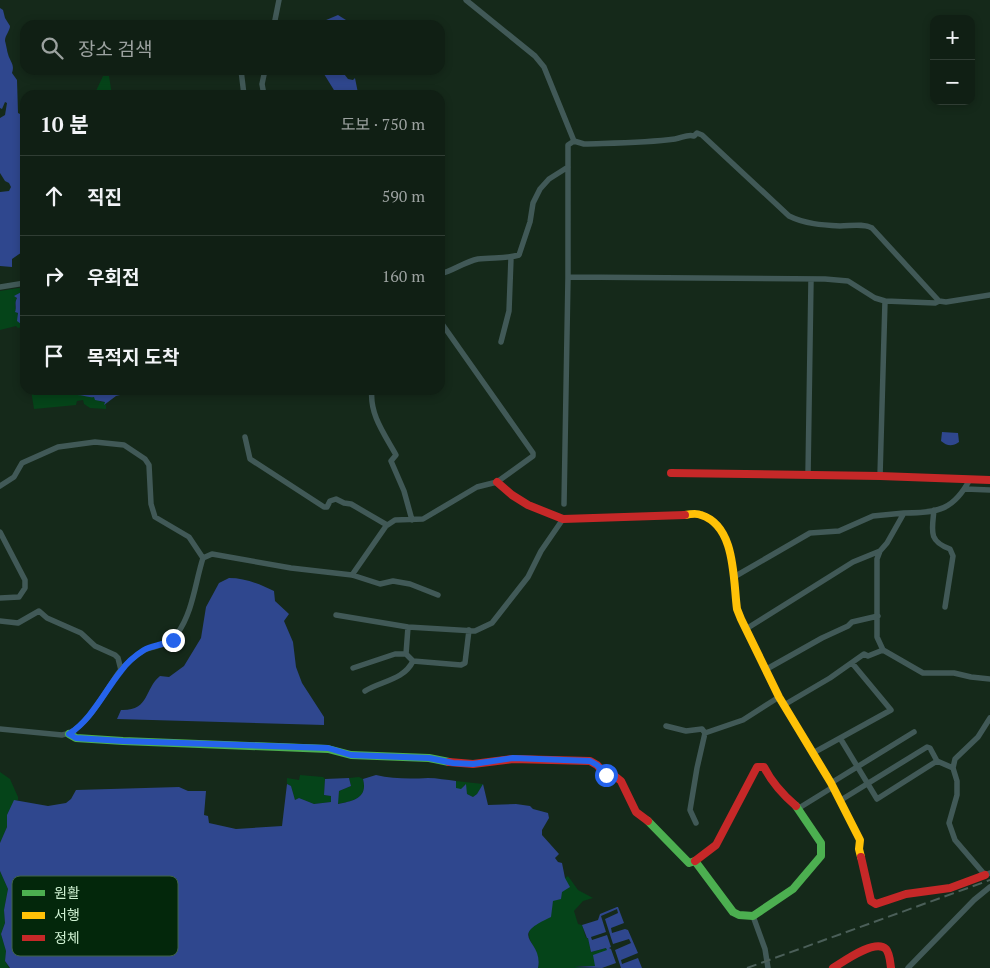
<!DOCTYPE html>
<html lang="ko">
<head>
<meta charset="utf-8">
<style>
	body { margin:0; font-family:"PT Serif","Noto Sans KR",serif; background:#1e2c22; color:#f1f3f6 }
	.controls { position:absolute; right:15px; top:15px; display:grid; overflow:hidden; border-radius:10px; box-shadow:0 2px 8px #0003 }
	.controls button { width:45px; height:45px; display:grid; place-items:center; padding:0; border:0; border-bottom:1px solid #303d34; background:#101f14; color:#f1f3f6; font:25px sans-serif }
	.stop { position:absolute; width:15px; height:15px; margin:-11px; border:4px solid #2563eb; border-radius:50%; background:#fff }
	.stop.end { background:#2563eb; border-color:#fff; box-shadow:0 1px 5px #0008 }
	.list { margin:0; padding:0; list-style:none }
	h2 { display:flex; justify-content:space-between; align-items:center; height:65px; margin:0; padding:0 20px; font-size:21px }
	h2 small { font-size:16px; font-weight:400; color:#9ca2a0 }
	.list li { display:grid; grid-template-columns:32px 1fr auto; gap:15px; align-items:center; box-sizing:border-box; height:80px; padding:0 20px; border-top:1px solid #303d34 }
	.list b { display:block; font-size:19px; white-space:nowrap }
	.list em { font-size:16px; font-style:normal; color:#9ca2a0 }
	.icon { flex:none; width:28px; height:28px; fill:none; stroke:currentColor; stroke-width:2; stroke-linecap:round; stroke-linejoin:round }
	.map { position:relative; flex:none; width:990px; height:968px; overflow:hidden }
	.search { position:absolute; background:#101f14; box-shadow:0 2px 8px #0003; left:20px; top:20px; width:425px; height:55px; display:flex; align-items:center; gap:12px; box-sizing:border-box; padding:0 18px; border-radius:15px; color:#9ca2a0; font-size:19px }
	.panel { position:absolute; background:#101f14; box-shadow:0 2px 8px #0003; left:20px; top:90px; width:425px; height:305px; border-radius:15px }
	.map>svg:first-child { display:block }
	.green { fill:#054419 }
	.water { fill:#2f478e }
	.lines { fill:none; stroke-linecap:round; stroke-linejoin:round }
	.street { stroke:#415957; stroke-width:5.5 }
	.fast { stroke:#4caf50; stroke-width:8 }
	.slow { stroke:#ffc107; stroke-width:8 }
	.jam { stroke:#c62828; stroke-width:8 }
	.rail { stroke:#4b5f59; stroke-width:2; stroke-dasharray:10 5; stroke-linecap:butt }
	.route { stroke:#2563eb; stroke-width:6 }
	.key { fill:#03270b; stroke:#406447; stroke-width:1 }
	.key-label { font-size:14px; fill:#cff1d2 }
</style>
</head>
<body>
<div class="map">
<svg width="990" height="968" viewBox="0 0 990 968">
	<rect width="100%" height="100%" fill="#15291a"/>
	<!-- green -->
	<path class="green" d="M103 76H109L112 95H92L95 93Z
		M25 287V290L17 295 15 306 21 324 25 322V326L18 328 16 326 0 330V291Z
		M31 390H54L52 392 54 393 57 390H85L81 395 94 397 101 402H105L104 405 106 404V409L90 408 84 404 83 400 77 401 76 405 34 409Z
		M0 772 10 779 18 797V800L14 801 7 815V827L0 843Z
		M300 775 323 777 325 779 324 795 331 796V802L314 804 299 798 295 800 291 786 287 784V778L299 780Z
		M359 777 363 779C368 799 353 801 337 804L339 791 351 786 349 778Z
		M456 781 483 784 477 794 473 797 467 794 465 784 462 789H456Z
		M0 871 8 889 4 910 5 923 1 934 6 951 5 961 9 968H0Z
		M568 876 578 890 593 898 583 901 574 911 578 924 582 925 586 938H588L591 952 607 948 608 950 596 966H575L586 968H538C542 947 519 939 534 924 539 919 545 916 550 912L553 901 565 878Z"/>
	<!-- water -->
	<path class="water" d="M0 8 3 10 5 18 10 26C10 31 5 35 5 41 6 44 7 51 8 54 10 62 15 64 12 73L17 80 18 113 20 114 25 150 24 156 25 159V207L22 208 23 216 25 219 24 228 25 250 12 259V267L0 266V192L9 191 11 187 9 183 5 181 0 173V118L5 115 7 103 5 102 2 109 0 108Z
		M338 15 346 20 348 25H308L310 22 319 23Z
		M320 70H341L348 79 353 80 355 78 358 93 361 95H337L324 74 318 72Z
		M25 290V322L21 324 17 321 18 313 15 312C17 308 14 303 17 298L14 296Z
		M84 390H96L94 393C104 396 110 394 120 392V395L116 396 104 405 105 402 95 400 94 397C88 398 83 395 77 395Z
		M942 432 958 433 959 442C952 447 947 446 941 441Z
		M229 578C245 578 260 584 274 591L275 601 289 614 284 621 293 642 296 667 302 683 324 717V725L117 719 121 710C150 711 144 689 160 676L169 677 184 666 201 638 206 607 219 583Z
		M376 775C393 779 410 779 428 778 437 778 447 780 456 781V788L461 789 466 784 467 794 473 797 477 794 483 784 488 805 516 804 530 806 533 809 548 813 549 818 542 830V835L559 854 555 858 558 862 562 863 565 878 570 887 562 892 561 899 553 901 551 917C505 938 544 939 538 968H10L5 961 6 951 1 934 5 923 4 910 8 889 0 871V843L7 827V815L14 800 48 806 66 803 71 799 76 790 179 787 188 791H206L204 815 208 816 209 823 236 829 282 826 287 784 291 786 295 800 299 798 314 804 331 802V796L324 795 325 779 349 778 351 786 339 791 338 804C354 801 368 798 363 779Z
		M617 907H618L624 923 611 928 612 933 625 929 628 930 638 953 621 960 622 964 638 958 642 968H621L615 950 631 943 629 939 613 944 605 919 618 913 617 909 601 916 606 932 591 937 592 940 607 935 611 947 609 948 611 949 616 963 602 968 574 967 595 966 593 955 607 950 606 948 591 952 588 938H587L582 925 598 920 600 914Z"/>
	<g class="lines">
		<!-- street -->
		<path class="street" d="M466 0 535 56 544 67 574 141 584 144C614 143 645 143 675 139 682 138 687 134 694 136L697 133 702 135 789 216C805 224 822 225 840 226 851 226 863 223 872 228L939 301 946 302 990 295
			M274 25 279 0
			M241 70 244 95
			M264 95 262 84 265 70
			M440 274C453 271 464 262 478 259 492 257 506 259 519 255L530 222 533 203 540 189 549 179 568 167
			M568 277 825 279 848 281 875 298 885 301 935 303 939 301
			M0 287 25 283
			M501 342 509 311 511 258
			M372 390C369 414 385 435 396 455L391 461 404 491 412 520
			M245 437 250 459 324 507H327L330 501 336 499 344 503 351 504 387 525
			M808 475 811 280
			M880 476 885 301
			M0 486 14 477 22 463 58 447 95 442 124 445 145 459 149 465 151 504 155 517 189 537 203 558
			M965 489 990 490
			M564 504 568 277V145L574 141
			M934 510C932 531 928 541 950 549L953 556 945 607
			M904 513C938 513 954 510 970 479
			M0 532 25 580V588L19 597 0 598
			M352 575 386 526 395 520 423 519 477 487 497 482 533 456V453L440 321
			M734 577 810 533 839 531 873 516 904 513 887 543 880 551 877 559V637L883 650 923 673H954L971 677 990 679
			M336 615 408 627 475 631 492 623 528 577 541 551 563 519
			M0 621 18 623 39 611 47 618 81 633 95 646 115 655 118 658 121 670
			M408 627 406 654 413 661 461 665 465 663 469 630
			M746 629 853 562 880 551
			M353 668 395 654H406
			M765 670 822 638 848 626 852 622 878 616
			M365 691C381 681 404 680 413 661
			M784 705 830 678 864 654 868 656 883 650
			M990 718 978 737 955 759 953 768 957 781V795L949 823 955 840 985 875 990 873
			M666 726 686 731 702 729 705 733 743 720 779 697
			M0 729 62 735C86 732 106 689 120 671 126 664 139 652 147 649 158 645 169 645 177 634 193 612 195 583 203 558L212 554 291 568 352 575 380 584 393 581 410 584 438 595
			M840 738 877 799 937 761
			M813 753 891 710 852 663
			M831 783 914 732
			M841 800 927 747 930 748 937 761 953 768
			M799 808 833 787
			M696 823 690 810 697 768 705 733
			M753 916 765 949 768 968
			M908 968 974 900 990 887"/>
		<!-- fast -->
		<path class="fast" d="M69 734 76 738 123 741 328 749 351 755 429 758 449 762
			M648 821 689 863 695 861 733 912 739 915 753 916 793 889 821 856V843L796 806"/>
		<!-- slow -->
		<path class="slow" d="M685 515C690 514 697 513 701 515 736 526 733 579 737 609L741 619 779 697 831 783 860 840 859 849 861 857"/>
		<!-- jam -->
		<path class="jam" d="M671 473 880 476 990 480
			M497 482 512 495 528 505 563 519 685 515
			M449 762 473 764 513 759 590 761 597 765 606 775 616 777 621 781 636 812 648 821
			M861 857 871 901 876 904 906 894 950 888 985 875
			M695 861 716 845 757 767H764C772 783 782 794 796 806
			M833 968C843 962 875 938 886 949 890 954 890 962 891 968"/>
		<!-- rail -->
		<path class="rail" d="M747 968 990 880"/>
	</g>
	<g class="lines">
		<!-- route -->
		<path class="route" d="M173 640C163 645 151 646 144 650 136 655 126 664 121 671 104 692 92 719 69 734L76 738 123 741 328 748 351 755 429 758 453 763 473 764 513 758 590 761 597 765 606 775"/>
	</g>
	<!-- legend -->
	<rect x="12" y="876" width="166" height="80" rx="8" class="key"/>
	<rect x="22" y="890" width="23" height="6" fill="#4caf50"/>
	<rect x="22" y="912" width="23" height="7" fill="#ffc107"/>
	<rect x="22" y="935" width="23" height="6" fill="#c62828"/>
	<g class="key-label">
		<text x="54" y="898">원활</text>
		<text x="54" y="920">서행</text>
		<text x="54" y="943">정체</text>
	</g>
</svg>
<div class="controls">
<button>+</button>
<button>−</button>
</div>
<div class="stop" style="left:606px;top:775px"></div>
<div class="stop end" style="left:173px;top:640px"></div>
<div class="search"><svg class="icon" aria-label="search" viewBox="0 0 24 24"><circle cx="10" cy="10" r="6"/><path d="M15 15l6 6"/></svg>장소 검색</div>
<section class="panel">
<h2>10 분<small>도보 · 750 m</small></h2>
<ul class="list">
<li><svg class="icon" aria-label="ahead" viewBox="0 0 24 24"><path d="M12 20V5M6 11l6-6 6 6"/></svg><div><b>직진</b></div><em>590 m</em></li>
<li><svg class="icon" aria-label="right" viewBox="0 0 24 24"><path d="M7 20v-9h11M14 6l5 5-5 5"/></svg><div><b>우회전</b></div><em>160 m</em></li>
<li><svg class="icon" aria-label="arrive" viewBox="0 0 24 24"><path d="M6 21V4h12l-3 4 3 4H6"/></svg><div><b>목적지 도착</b></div></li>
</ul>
</section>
</div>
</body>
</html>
